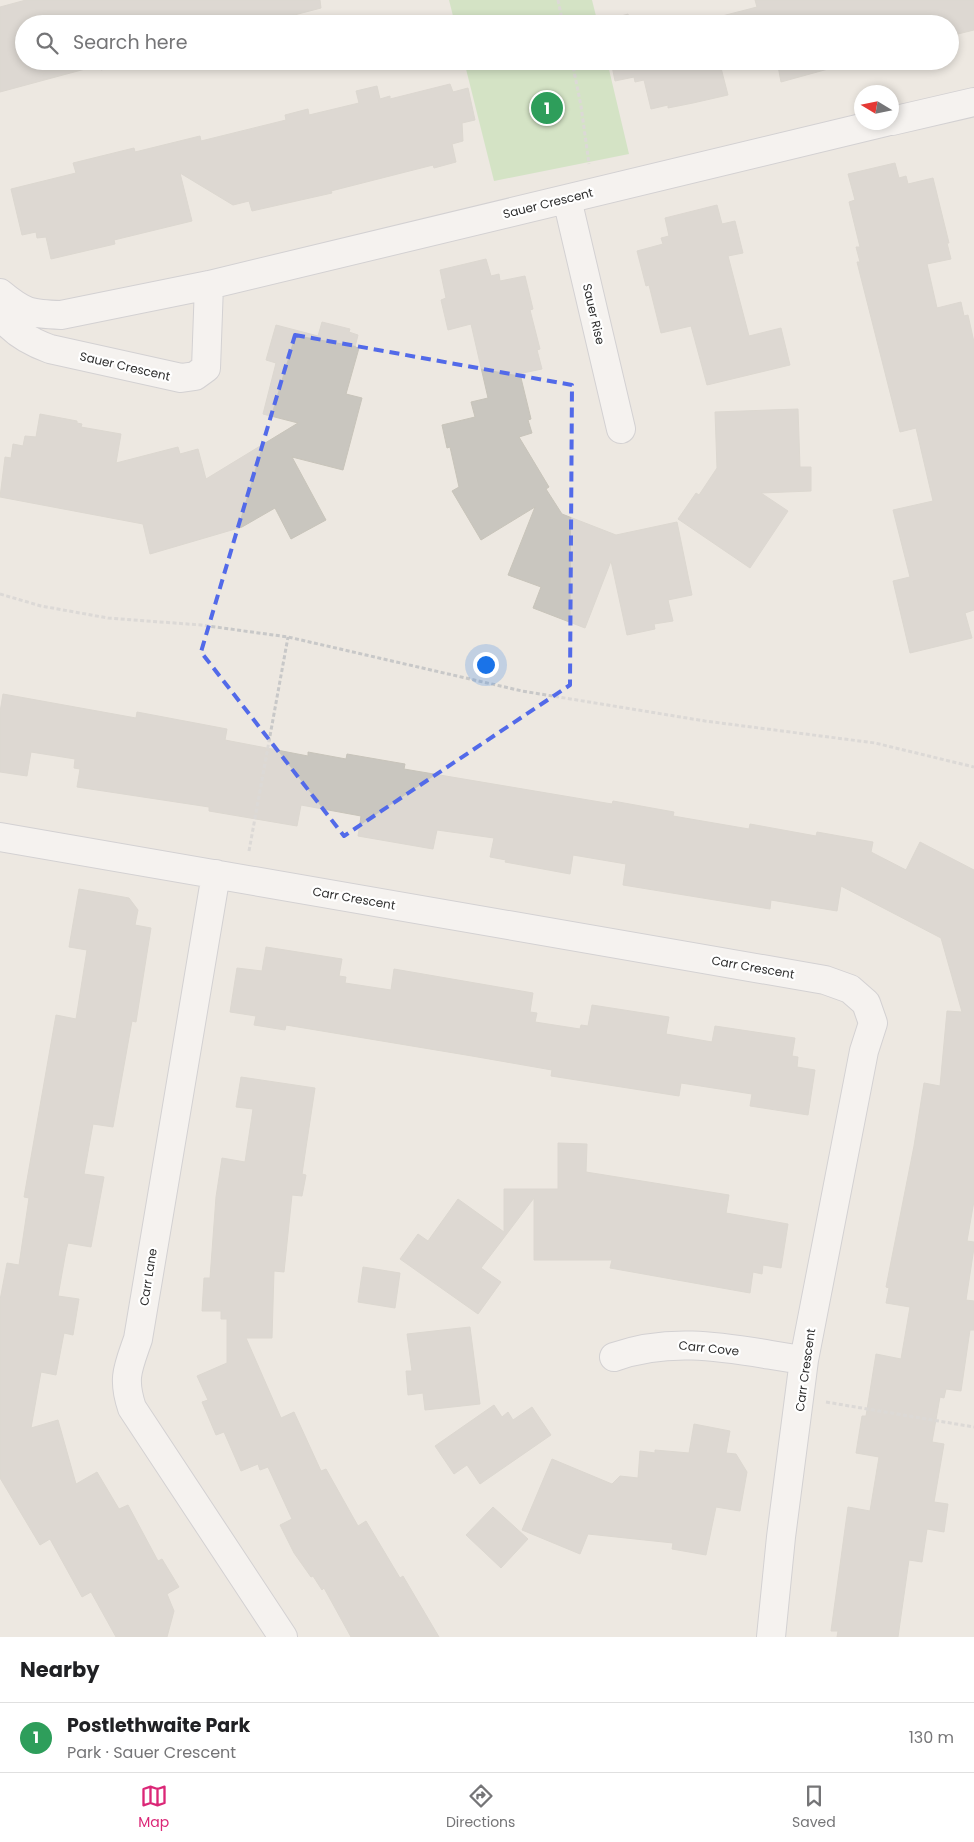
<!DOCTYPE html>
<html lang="en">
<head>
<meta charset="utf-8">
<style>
	body { margin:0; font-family:Poppins,sans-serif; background:#f2f2f2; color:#202124 }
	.compass { position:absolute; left:854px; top:85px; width:45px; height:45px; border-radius:50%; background:#fff; box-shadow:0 2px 8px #0003; rotate:280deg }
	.you { position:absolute; left:485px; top:664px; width:18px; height:18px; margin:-12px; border:4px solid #fff; border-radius:50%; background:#1a73e8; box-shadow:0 0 0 8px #1a73e833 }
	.badge { display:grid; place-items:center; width:32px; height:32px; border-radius:50%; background:#db2777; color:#fff; font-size:16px; font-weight:700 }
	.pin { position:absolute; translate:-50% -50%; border:2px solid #fff; box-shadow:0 1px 5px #0006 }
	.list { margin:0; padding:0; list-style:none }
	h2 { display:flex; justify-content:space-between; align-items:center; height:65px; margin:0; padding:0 20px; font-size:21px }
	h2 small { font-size:16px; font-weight:400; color:#757577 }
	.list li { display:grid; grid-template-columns:32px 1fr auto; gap:15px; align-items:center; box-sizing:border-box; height:70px; padding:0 20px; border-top:1px solid #e0e0e0 }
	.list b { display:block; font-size:19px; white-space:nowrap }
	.list p { margin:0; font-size:16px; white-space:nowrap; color:#757577 }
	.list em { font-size:16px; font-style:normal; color:#757577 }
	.icon { flex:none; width:28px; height:28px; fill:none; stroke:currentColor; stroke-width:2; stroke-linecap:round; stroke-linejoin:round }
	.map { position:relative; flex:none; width:974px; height:1637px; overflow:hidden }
	.search { position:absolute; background:#fff; box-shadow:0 2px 8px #0003; left:15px; right:15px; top:15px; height:55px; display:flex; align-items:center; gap:12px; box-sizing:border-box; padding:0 18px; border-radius:28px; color:#757577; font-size:19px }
	.sheet { height:135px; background:#fff }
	nav { display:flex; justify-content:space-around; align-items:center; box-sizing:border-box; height:70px; border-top:1px solid #e0e0e0; background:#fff; font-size:14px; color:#757577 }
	nav a { display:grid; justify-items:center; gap:2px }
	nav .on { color:#db2777 }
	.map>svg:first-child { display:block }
	.green { fill:#b5dea3 }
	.building { fill:#c9c6bf; stroke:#c8c4ba }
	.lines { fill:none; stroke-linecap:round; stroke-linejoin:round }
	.minor-casing { stroke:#b4b6bf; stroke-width:30 }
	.path { stroke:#c8c8c8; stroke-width:3; stroke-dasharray:4 2.5; stroke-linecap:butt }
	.minor { stroke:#fff; stroke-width:28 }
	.marked { fill:none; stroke:#526ae9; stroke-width:4; stroke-dasharray:10 6; stroke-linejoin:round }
	.labels { text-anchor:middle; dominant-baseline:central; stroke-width:4.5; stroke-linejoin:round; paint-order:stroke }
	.street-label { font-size:12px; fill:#2d2d2d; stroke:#fff }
</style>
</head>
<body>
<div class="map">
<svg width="974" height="1637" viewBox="0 0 974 1637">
	<rect width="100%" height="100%" fill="#ede8e1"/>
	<!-- green -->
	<path class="green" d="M449 0H592L598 24H455Z
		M464 61H607L629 154 494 181Z"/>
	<!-- building -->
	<path class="building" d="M26 0H320L321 8 260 24H24V61H135L101 70 100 65 0 92V7Z
		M755 0H974V30L950 36V24H691L757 7Z
		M628 14 630 24H604V21Z
		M611 61H749L721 68 728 95 693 103 668 108V105L651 109 644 80 635 82 634 77 615 81Z
		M767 61H857L781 82 778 66 768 68Z
		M450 84 453 92 468 88 475 120 462 123 463 141 452 144 456 162 434 168 433 165 331 191 332 193 252 211 249 201 233 205 180 173 192 221 114 240 115 244 51 259 46 237 37 238 36 232 22 235 11 189 76 173 73 163 134 148 135 152 200 136 201 141 286 120 285 115 308 109 309 115 359 103 356 91 377 86 380 99 390 96V99Z
		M895 163 899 178 906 176 908 184 933 178 949 243H947L951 259 927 264 937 308 961 302 964 316 968 315 974 342V610L965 613 972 638 910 653 893 581 910 577 893 510 933 501 916 428 900 432 857 262H860L856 247H860L849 202 855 200 848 174Z
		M717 205 722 224 735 221 743 253 728 256 749 336 781 328 790 365 707 385 691 326 661 333 649 285 646 286 637 251 663 244 661 238 669 236 665 218Z
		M486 259 491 276 499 274 500 281 525 276 533 309 530 310 540 349 537 350 542 369 523 373 524 377 521 378 531 419 528 420 532 433 519 437 549 487 546 489 562 514 616 535 677 522 692 595 668 600 673 621 654 624 655 629 627 635 611 561 585 628 533 608 541 587 508 575 535 507 481 540 452 491 459 487 450 447 447 448 442 425 475 417 471 402 488 398 471 324 448 330 441 300 446 298 440 270Z
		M322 322 350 329 349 332 358 335 355 347 359 348 346 394 362 398 343 470 292 457 326 520 291 539 275 508 242 527 150 554 143 524 0 497 5 457 11 458 13 444 23 446 25 436 36 437 40 414 77 421V423L82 424 81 427 121 434 116 463 178 447 180 454 198 449 206 479 298 423 263 414 276 363 266 360 276 325 318 336Z
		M798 409 800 467H811V491L761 493 788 511 750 568 678 519 696 493 699 495 717 468 715 412Z
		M3 694 136 718 137 712 227 729 225 740 308 756V752L346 759 347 754 405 764 404 769 612 804 613 801 674 812 673 816 749 829 750 824 816 836 817 832 873 842 871 852 906 870 920 842 974 870V1201L967 1241 974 1242V1248L966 1300 974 1301V1330H970L961 1391 946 1389 944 1398 940 1397 932 1442 944 1444 934 1502 948 1504 944 1532 927 1529 922 1562 909 1560 898 1637H837L838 1631H831L848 1507 870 1511 879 1457 856 1453 862 1416H866L876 1354 901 1359 910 1307 886 1303 889 1288 886 1287 914 1146 924 1083 940 1086 947 1011 962 1012 941 938 841 886 837 911 771 900 770 909 623 885 626 864 573 855 570 874 505 862 506 860 490 857 494 838 437 830 433 849 358 836 361 816 301 805 297 826 209 811V807L77 787 80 769 74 768 75 759 31 752 27 776 0 772V712Z
		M79 889 129 898 138 910 135 925 151 928 136 1022 132 1021 113 1127 93 1124 84 1174 104 1177 91 1247 68 1243 66 1251 58 1296 79 1299 73 1335 64 1333 56 1375 41 1372 31 1428 58 1420 76 1484 97 1472 119 1509 128 1505 158 1561 162 1559 179 1587 167 1594 174 1611 167 1637H116L91 1592 82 1597 50 1539 40 1545 0 1478V1300L7 1263 19 1265 29 1198 24 1197 56 1015 76 1019 87 950 69 947Z
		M266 947 342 959 339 976 346 977 345 983 391 990 394 969 533 993 530 1012 537 1013 535 1022 580 1029 581 1025 588 1026 592 1005 669 1017 666 1034 712 1042 715 1026 795 1038 792 1056 798 1057 797 1067 815 1070 808 1115 750 1106 752 1094 681 1083 679 1096 551 1076 552 1070 472 1056 286 1025 285 1030 254 1025 256 1016 230 1012 237 968 262 971Z
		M241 1077 315 1088 302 1174 306 1175 302 1196 292 1195 284 1272 274 1271 272 1338H246L281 1418 294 1412 321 1471 326 1469 358 1526 366 1521 400 1578 403 1576 439 1637H351L324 1588 322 1590 313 1576 311 1577 294 1553 280 1525 292 1519 268 1467 260 1470 258 1464 241 1471 224 1432 216 1435 202 1402 208 1400 197 1376 227 1363V1319H221V1311H202L204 1278H210L216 1197 222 1158 245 1162 253 1109 236 1107Z
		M558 1143 587 1144 586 1172 729 1195 726 1213 788 1224 781 1268 763 1265 762 1274 753 1272 750 1293 610 1268 612 1260H534V1198L481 1268 501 1282 478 1314 400 1259 418 1234 428 1241 458 1199 504 1232V1189H558Z
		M363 1267 400 1273 395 1308 358 1302Z
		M470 1327 480 1404 425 1410 423 1393 408 1395 406 1371H412L407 1334Z
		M494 1405 502 1417 508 1412 513 1420 532 1407 551 1435 480 1484 467 1465 454 1474 435 1446Z
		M694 1424 730 1431 726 1453 736 1454 747 1472 740 1511 716 1507 706 1555 672 1549 673 1543 588 1534 580 1554 522 1530 552 1459 612 1484 620 1476 638 1478 640 1451 655 1453V1450L689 1453Z
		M493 1507 528 1539 501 1568 466 1535Z"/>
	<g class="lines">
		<defs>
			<path id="minor" d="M892 121 974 102
				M567 199 621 429
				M0 293C24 313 30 314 61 315L209 285 886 122
				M0 313C11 332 31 342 50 349L181 378 195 376 206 368 209 285
				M0 837 825 980 850 989 866 1003 873 1023 864 1051 804 1360 781 1537 771 1637
				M216 874 138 1339C128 1368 122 1378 132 1408L283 1637
				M614 1357C679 1334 739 1351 804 1360"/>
		</defs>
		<!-- minor casing -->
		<use href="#minor" class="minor-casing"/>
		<!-- path -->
		<path class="path" d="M558 0 563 24
			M572 61 581 106 589 164
			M0 594 41 606 108 618 201 625 288 637 522 691 705 721 875 743 974 767
			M249 851 288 637
			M826 1402 974 1427"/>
		<!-- minor -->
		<use href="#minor" class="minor"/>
	</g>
	<!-- marked area -->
	<path d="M0 0H974V1637H0ZM295 335 572 385 570 685 344 836 201 652Z" fill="#ede8e1" fill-opacity=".55" fill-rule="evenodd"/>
	<path class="marked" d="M295 335 572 385 570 685 344 836 201 652Z"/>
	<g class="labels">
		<!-- street labels -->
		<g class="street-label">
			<text transform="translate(548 203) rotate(-14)">Sauer Crescent</text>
			<text transform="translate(594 314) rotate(77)">Sauer Rise</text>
			<text transform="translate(125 366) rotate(13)">Sauer Crescent</text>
			<text transform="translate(354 898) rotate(10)">Carr Crescent</text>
			<text transform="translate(753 967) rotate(10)">Carr Crescent</text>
			<text transform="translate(148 1277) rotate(-81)">Carr Lane</text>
			<text transform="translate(709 1348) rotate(6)">Carr Cove</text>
			<text transform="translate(805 1370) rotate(-82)">Carr Crescent</text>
		</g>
	</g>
</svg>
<svg class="compass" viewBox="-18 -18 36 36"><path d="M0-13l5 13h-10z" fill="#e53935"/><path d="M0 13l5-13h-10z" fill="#757577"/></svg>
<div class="you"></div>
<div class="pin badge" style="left:547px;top:108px;background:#2e9e5b">1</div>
<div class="search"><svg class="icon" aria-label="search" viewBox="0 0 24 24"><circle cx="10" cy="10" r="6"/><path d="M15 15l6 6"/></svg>Search here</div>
</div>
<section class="sheet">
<h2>Nearby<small></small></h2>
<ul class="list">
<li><span class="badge" style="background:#2e9e5b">1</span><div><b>Postlethwaite Park</b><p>Park · Sauer Crescent</p></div><em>130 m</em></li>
</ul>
</section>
<nav>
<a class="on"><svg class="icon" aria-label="map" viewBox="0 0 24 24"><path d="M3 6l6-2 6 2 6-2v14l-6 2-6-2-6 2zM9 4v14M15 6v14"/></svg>Map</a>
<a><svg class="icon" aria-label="directions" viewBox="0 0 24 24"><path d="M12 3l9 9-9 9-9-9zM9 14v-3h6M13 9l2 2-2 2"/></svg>Directions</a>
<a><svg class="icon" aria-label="saved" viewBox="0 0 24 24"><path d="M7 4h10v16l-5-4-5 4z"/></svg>Saved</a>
</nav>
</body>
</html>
